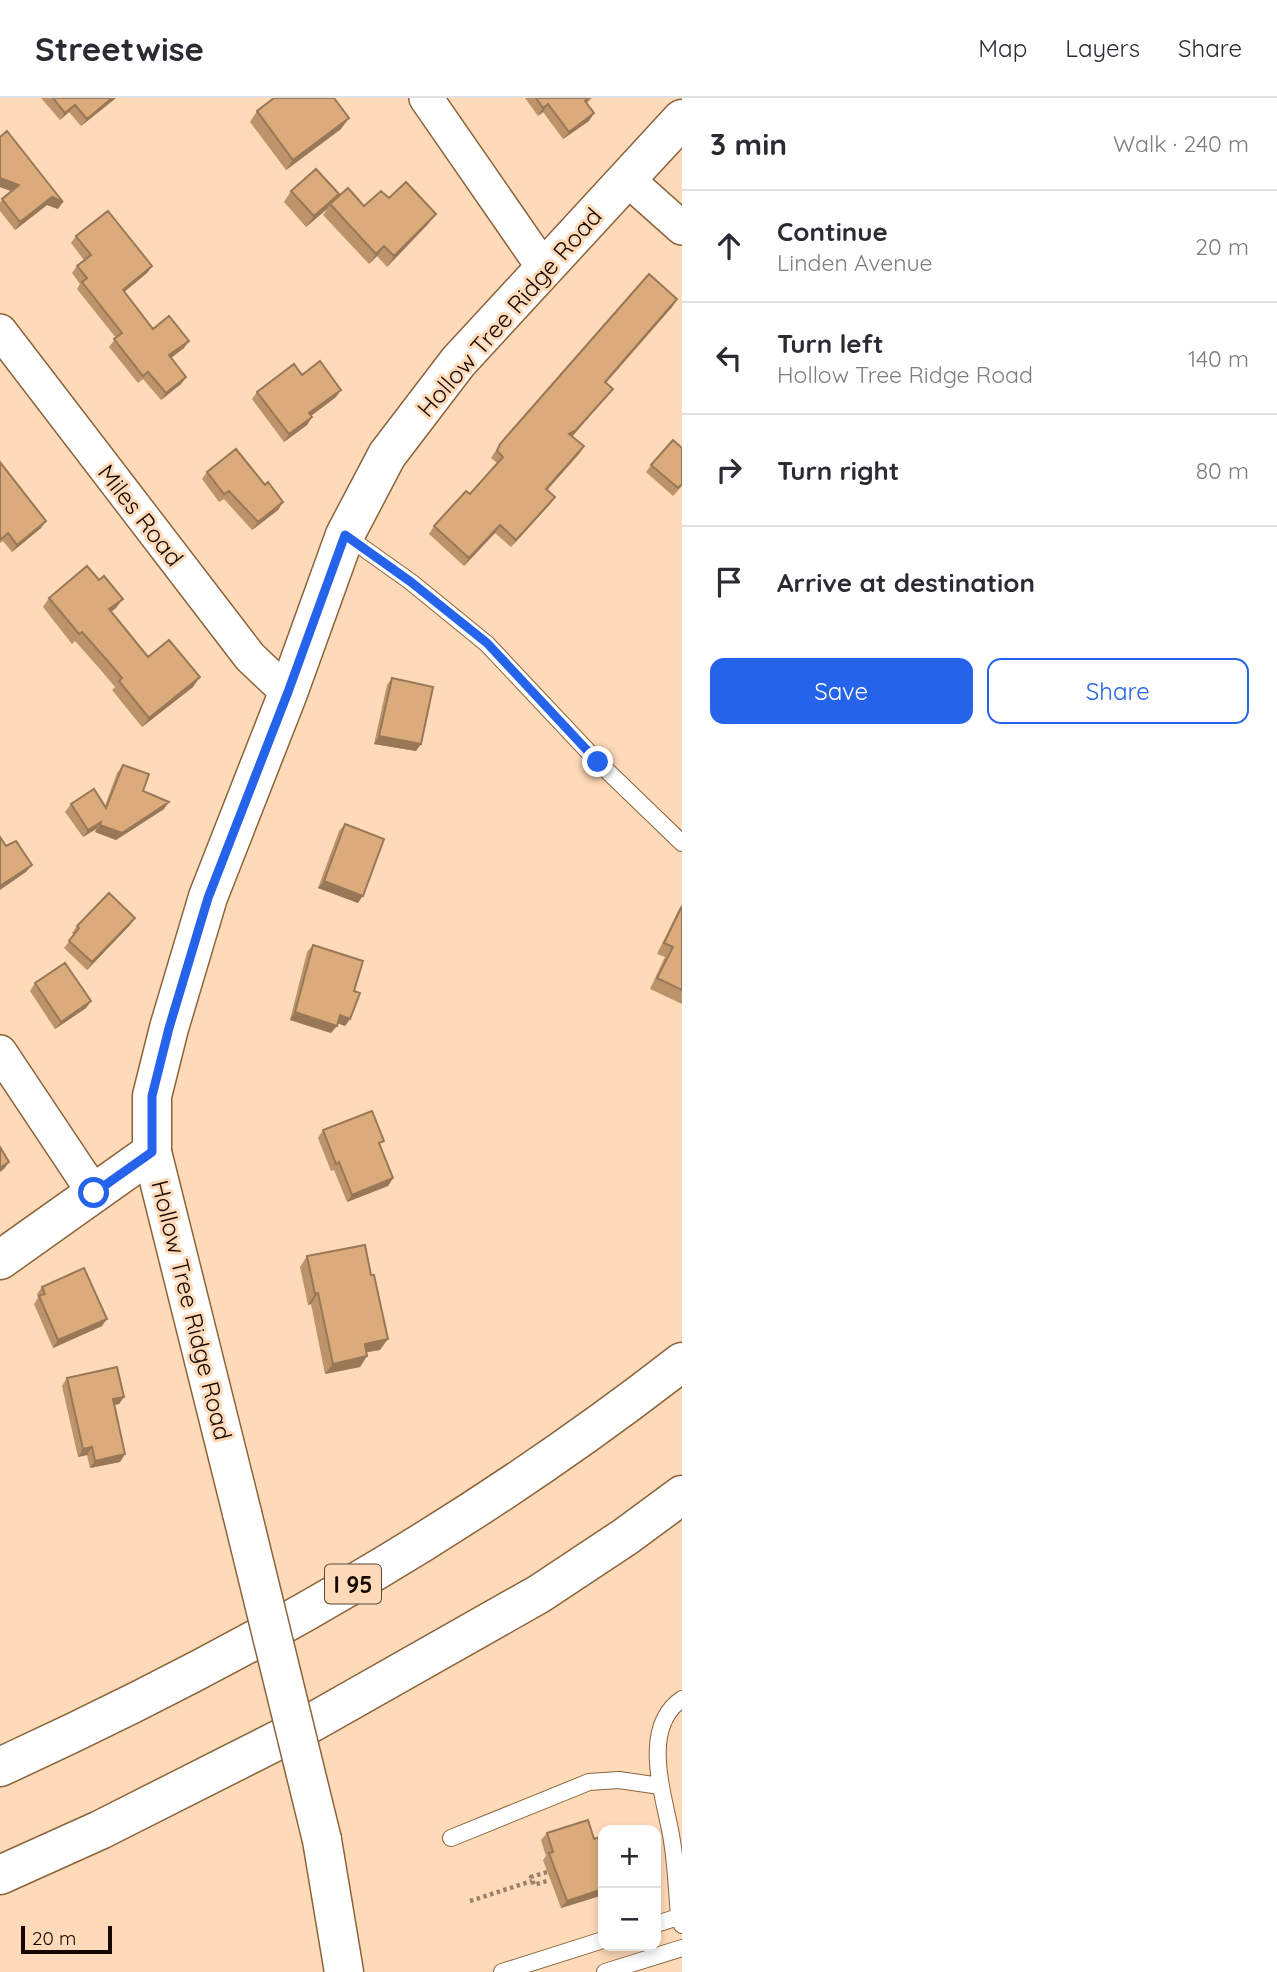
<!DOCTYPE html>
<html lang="en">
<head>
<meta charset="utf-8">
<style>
	body { margin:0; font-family:Quicksand,sans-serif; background:#f2f2f3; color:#2b2b33 }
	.controls { position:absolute; right:21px; bottom:21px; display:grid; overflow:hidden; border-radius:14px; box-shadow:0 4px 10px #0003 }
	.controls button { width:63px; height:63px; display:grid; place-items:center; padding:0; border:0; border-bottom:2px solid #e1e1e2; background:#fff; color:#2b2b33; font:35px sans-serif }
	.scale { position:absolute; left:21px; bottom:18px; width:91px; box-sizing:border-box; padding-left:7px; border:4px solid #160700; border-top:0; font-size:19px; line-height:24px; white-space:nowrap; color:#160700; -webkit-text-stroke:5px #fedab8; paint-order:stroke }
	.stop { position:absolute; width:21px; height:21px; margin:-16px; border:5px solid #2563eb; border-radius:50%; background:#fff }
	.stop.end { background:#2563eb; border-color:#fff; box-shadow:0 2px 7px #0008 }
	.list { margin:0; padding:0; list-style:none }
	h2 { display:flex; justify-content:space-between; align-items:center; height:91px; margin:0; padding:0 28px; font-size:30px }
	h2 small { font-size:23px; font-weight:400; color:#7c7c81 }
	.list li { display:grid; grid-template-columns:46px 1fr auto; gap:21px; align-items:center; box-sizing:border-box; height:112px; padding:0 28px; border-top:2px solid #e1e1e2 }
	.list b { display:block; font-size:26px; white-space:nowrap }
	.list p { margin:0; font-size:23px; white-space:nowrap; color:#7c7c81 }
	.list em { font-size:23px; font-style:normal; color:#7c7c81 }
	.actions { display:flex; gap:14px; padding:21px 28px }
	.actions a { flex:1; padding:16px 0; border:2px solid #2563eb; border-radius:14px; text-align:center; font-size:24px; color:#2563eb }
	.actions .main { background:#2563eb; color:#fff }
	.icon { flex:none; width:38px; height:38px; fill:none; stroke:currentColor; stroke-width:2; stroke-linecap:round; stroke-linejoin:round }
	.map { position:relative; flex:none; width:682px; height:1874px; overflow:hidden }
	header { display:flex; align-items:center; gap:42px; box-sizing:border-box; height:98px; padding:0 35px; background:#fff; border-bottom:2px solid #e1e1e2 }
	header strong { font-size:33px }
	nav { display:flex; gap:38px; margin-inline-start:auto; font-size:24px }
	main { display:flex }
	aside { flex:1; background:#fff }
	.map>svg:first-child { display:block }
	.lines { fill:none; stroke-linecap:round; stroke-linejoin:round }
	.service-casing { stroke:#8b633b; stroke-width:18 }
	.minor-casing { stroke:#8b633b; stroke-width:36 }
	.tertiary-casing { stroke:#8b633b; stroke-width:41 }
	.secondary-casing { stroke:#8b633b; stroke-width:41 }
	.motorway-casing { stroke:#8b633b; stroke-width:41 }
	.path { stroke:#9c816b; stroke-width:4.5; stroke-dasharray:3.5 3.5; stroke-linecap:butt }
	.service { stroke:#fff; stroke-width:16 }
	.minor { stroke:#fff; stroke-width:33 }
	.tertiary { stroke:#fff; stroke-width:38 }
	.secondary { stroke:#fff; stroke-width:38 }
	.motorway { stroke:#fff; stroke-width:38 }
	.secondary-bridge-casing { stroke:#8b633b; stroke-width:41; stroke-linecap:butt }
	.secondary-bridge { stroke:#fff; stroke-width:38 }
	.wall { fill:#bc936b }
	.shaded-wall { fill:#997857 }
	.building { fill:#dbab7c; stroke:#997857; stroke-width:2 }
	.route { stroke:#2563eb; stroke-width:9 }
	.labels { text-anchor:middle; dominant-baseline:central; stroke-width:6; stroke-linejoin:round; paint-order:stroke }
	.shield { fill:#fedab8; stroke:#5c4637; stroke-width:2 }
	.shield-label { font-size:23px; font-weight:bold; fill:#160700 }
	.street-label { font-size:24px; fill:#160700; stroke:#fedab8 }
</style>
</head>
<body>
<header>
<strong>Streetwise</strong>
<nav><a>Map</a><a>Layers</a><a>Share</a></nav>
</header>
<main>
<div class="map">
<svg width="682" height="1874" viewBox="0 0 682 1874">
	<rect width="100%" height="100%" fill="#fedab8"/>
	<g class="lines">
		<defs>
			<path id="service" d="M345 437 411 484 487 546 598 664 682 745
				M682 1601C638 1631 666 1702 672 1743 676 1768 677 1794 679 1819L682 1827
				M451 1740 589 1684 619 1682 660 1688
				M656 1826 682 1818
				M502 1874 603 1842
				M605 1874 682 1850"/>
			<path id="minor" d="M426 0 543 169
				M627 81 682 130
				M0 233 250 559 288 595
				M0 954 94 1095"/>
			<path id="tertiary" d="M0 1162 152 1054"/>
			<path id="secondary" d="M242 1415 152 1054V998L169 930 208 799 288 595 345 437 387 357 458 264 682 21
				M322 1742 344 1874"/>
			<path id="motorway" d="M0 1669C241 1559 473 1427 682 1264
				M0 1777 100 1732 304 1629 539 1496 625 1439 682 1397"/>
		</defs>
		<!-- service casing -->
		<use href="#service" class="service-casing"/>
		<!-- minor casing -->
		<use href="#minor" class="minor-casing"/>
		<!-- tertiary casing -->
		<use href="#tertiary" class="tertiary-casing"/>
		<!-- secondary casing -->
		<use href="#secondary" class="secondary-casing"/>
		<!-- motorway casing -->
		<use href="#motorway" class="motorway-casing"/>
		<!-- path -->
		<path class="path" d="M547 1774 531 1779 534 1787 550 1782
			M470 1803 532 1783"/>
		<!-- service -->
		<use href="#service" class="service"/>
		<!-- minor -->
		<use href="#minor" class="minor"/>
		<!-- tertiary -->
		<use href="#tertiary" class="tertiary"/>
		<!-- secondary -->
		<use href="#secondary" class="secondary"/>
		<!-- motorway -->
		<use href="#motorway" class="motorway"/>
		<defs>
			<path id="secondary-bridge" d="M242 1415 322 1742"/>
		</defs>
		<!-- secondary-bridge casing -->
		<use href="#secondary-bridge" class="secondary-bridge-casing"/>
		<!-- secondary-bridge -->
		<use href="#secondary-bridge" class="secondary-bridge"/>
	</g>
	<!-- wall -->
	<path class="wall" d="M41 0H116L81 28 69 14 60 22Z
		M525 0H592L587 5 594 15 589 23 563 41 543 14 538 18Z
		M257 13 341 31 286 72 250 24Z
		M0 39 58 111 47 107 15 132 0 113V104L11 93 0 89Z
		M291 93 339 96 335 102 364 108 389 100 436 116 428 126 387 169 377 158 369 166 323 117 327 111 306 129 284 104Z
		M76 138 152 168 147 175 124 194 153 231 184 250 171 260 186 279 181 286 161 302 143 281 138 285 109 249 116 240 77 191 80 186 72 175 77 168 84 162 71 145Z
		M677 201 672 209 606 285 613 291 572 338 584 348 547 392 550 406 511 449 495 435 464 468 429 436 434 428 470 396 497 365 491 360 500 346Z
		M302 277 336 299 311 318 312 319 307 327 284 344 252 301 257 294Z
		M0 364 46 423 41 430 12 454 3 443 0 445Z
		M651 367 682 388 673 398 646 374Z
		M207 374 265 387 283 404 278 412 252 432 224 401 219 404 202 381Z
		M49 500 116 510 111 514 148 559 193 589 142 629 112 592 115 589 99 570 75 543 72 546 43 509Z
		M392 580 421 646 416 653 374 646 387 587Z
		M123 667 143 693 164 711 116 742 95 734 96 731 83 739 65 714 71 706 105 708 117 675Z
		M345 726 358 805 318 790 339 733Z
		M682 807V906L650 891 665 859 657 856 678 813Z
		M130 827 87 872 64 850 74 837 72 835 77 828Z
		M313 847 354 893 350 921 345 928 337 925 331 935 290 922 307 854Z
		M35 885 91 903 86 910 55 931 30 893Z
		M323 1032 380 1048 393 1080 388 1088 347 1104 334 1072 331 1073 318 1040Z
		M307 1158 380 1252 366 1254 367 1258 360 1269 325 1276 311 1206 308 1207 300 1169Z
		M42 1189 102 1228 53 1250 34 1206 38 1200 37 1196Z
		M67 1280 124 1299 119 1306 114 1307 125 1356 120 1364 90 1370 87 1357 78 1359 62 1288Z
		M547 1735 603 1797 561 1810 543 1762 546 1758 541 1742Z"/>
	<!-- shaded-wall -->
	<path class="shaded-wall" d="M112 0H116L81 28 87 21Z
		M548 6 543 14 538 18 543 10Z
		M75 7 69 14 60 22 65 15Z
		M594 15 589 23 563 41 569 34Z
		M349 20 341 31 286 72 293 62Z
		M0 80 19 87 14 94 0 89Z
		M339 96 331 107 330 106 327 111 306 129 314 118Z
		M52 99 63 104 58 111 47 107 15 132 20 124Z
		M436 116 428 126 387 169 394 158Z
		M384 148 377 158 369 166 376 156Z
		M152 168 147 175 118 199 123 192Z
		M677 201 672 209 600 291 605 284Z
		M189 243 184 250 164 265 169 257Z
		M186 279 181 286 161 302 166 295Z
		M613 291 571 340 569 336Z
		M341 292 336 299 304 323 309 315Z
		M312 319 307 327 284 344 289 336Z
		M584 348 579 356 541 399 546 391Z
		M555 399 550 406 511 449 516 442Z
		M283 404 278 412 252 432 258 424Z
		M46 423 41 430 12 454 17 447Z
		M500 427 495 435 464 468 469 460Z
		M123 501 116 510 102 520 109 511Z
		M200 579 193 589 142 629 149 620Z
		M379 638 421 646 416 653 374 646Z
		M169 704 164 711 116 742 95 734 100 727Z
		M101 724 96 731 83 739 88 732Z
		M32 767 26 774 0 792V788Z
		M324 783 363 798 358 805 318 790Z
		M135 820 130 827 87 872 92 864Z
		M91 903 86 910 55 931 61 924Z
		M295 914 337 928 331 935 290 922Z
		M340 917 350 921 345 928 335 924Z
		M9 1064 4 1071 0 1074V1070Z
		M393 1080 388 1088 347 1104 352 1097Z
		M318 1195 311 1206 308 1207 315 1196Z
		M107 1221 102 1228 53 1250 58 1242Z
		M388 1241 380 1252 357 1256 365 1246Z
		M367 1258 360 1269 325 1276 333 1266Z
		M124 1299 119 1306 107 1308 113 1301Z
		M92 1349 87 1357 78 1359 83 1351Z
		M125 1356 120 1364 90 1370 95 1363Z
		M603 1791V1797L561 1810 567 1803Z"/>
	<!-- building -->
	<path class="building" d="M53 0H112L87 21 75 7 65 15Z
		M274 0H334L349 20 293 62 257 13Z
		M536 0H589L585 3 594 15 569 34 548 6 543 10Z
		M7 33 63 104 52 99 20 124 2 101 19 87 0 80V39Z
		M316 71 339 96 314 118 291 93Z
		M406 84 436 116 394 158 384 148 376 156 330 106 348 90 364 108 381 93 389 100Z
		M108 113 152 168 123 192 153 231 169 218 189 243 169 257 186 279 166 295 148 274 143 278 114 241 122 235 82 184 87 180 77 168 91 157 76 138Z
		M649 176 677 201 605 284 613 291 576 332 569 336 584 348 546 391 555 399 516 442 500 427 469 460 434 428 466 393 470 396 503 359 497 353 500 346Z
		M320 263 341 292 309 315 312 319 289 336 257 294 294 266 302 277Z
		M673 342 682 350V386L678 390 651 367Z
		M236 351 265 387 268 384 283 404 258 424 229 393 224 396 207 374Z
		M0 364 46 423 17 447 8 435 0 442Z
		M87 468 99 482 104 478 123 501 109 511 148 559 169 542 200 579 149 620 119 583 122 580 106 561 82 534 79 536 49 500Z
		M392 580 433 589 421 646 379 638Z
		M123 667 149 676 143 693 169 704 122 735 100 727 101 724 88 732 71 706 94 691 106 710Z
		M345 726 384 741 363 798 324 783Z
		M0 739 6 748 16 743 32 767 0 788Z
		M109 795 135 820 92 864 69 843 79 830 77 828Z
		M682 808V892L657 880 673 849 664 845Z
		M313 847 363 863 354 893 360 895 350 921 340 917 337 928 295 914Z
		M65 865 91 903 61 924 35 885Z
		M372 1013 384 1043 379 1045 393 1080 352 1097 339 1064 336 1066 323 1032Z
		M0 1049 9 1064 0 1070Z
		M365 1147 371 1177H374L388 1241 365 1246 367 1258 333 1266 318 1195 315 1196 307 1158Z
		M84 1170 107 1221 58 1242 39 1198 45 1196 42 1189Z
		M117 1269 124 1299 113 1301 125 1356 95 1363 92 1349 83 1351 67 1280Z
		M588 1722 594 1741 603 1738V1791L567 1803 549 1755 553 1754 547 1735Z"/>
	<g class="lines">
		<!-- route -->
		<path class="route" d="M94 1095 152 1054V998L169 930 208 800 288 594 345 437 411 484 487 545 598 664"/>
	</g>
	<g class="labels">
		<!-- shield labels -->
		<rect class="shield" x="325" y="1466.5" width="56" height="39" rx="5"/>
		<g class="shield-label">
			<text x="353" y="1486">I 95</text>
		</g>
		<!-- street labels -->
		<g class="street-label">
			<text transform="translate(509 214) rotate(-49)">Hollow Tree Ridge Road</text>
			<text transform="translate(141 417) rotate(52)">Miles Road</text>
			<text transform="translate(192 1212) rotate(76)">Hollow Tree Ridge Road</text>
		</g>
	</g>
</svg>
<div class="controls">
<button>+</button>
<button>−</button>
</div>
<div class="scale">20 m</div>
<div class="stop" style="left:94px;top:1095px"></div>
<div class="stop end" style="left:598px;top:664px"></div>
</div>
<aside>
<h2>3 min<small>Walk · 240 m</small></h2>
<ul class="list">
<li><svg class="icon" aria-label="ahead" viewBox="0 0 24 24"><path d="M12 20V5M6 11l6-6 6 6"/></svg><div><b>Continue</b><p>Linden Avenue</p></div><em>20 m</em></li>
<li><svg class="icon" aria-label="left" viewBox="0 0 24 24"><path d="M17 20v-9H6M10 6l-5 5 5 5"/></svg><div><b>Turn left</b><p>Hollow Tree Ridge Road</p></div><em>140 m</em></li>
<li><svg class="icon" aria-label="right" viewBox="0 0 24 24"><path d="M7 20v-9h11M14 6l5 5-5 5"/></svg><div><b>Turn right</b></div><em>80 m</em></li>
<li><svg class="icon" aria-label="arrive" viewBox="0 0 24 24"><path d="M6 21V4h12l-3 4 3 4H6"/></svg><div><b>Arrive at destination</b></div></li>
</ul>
<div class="actions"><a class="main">Save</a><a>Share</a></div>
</aside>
</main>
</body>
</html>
